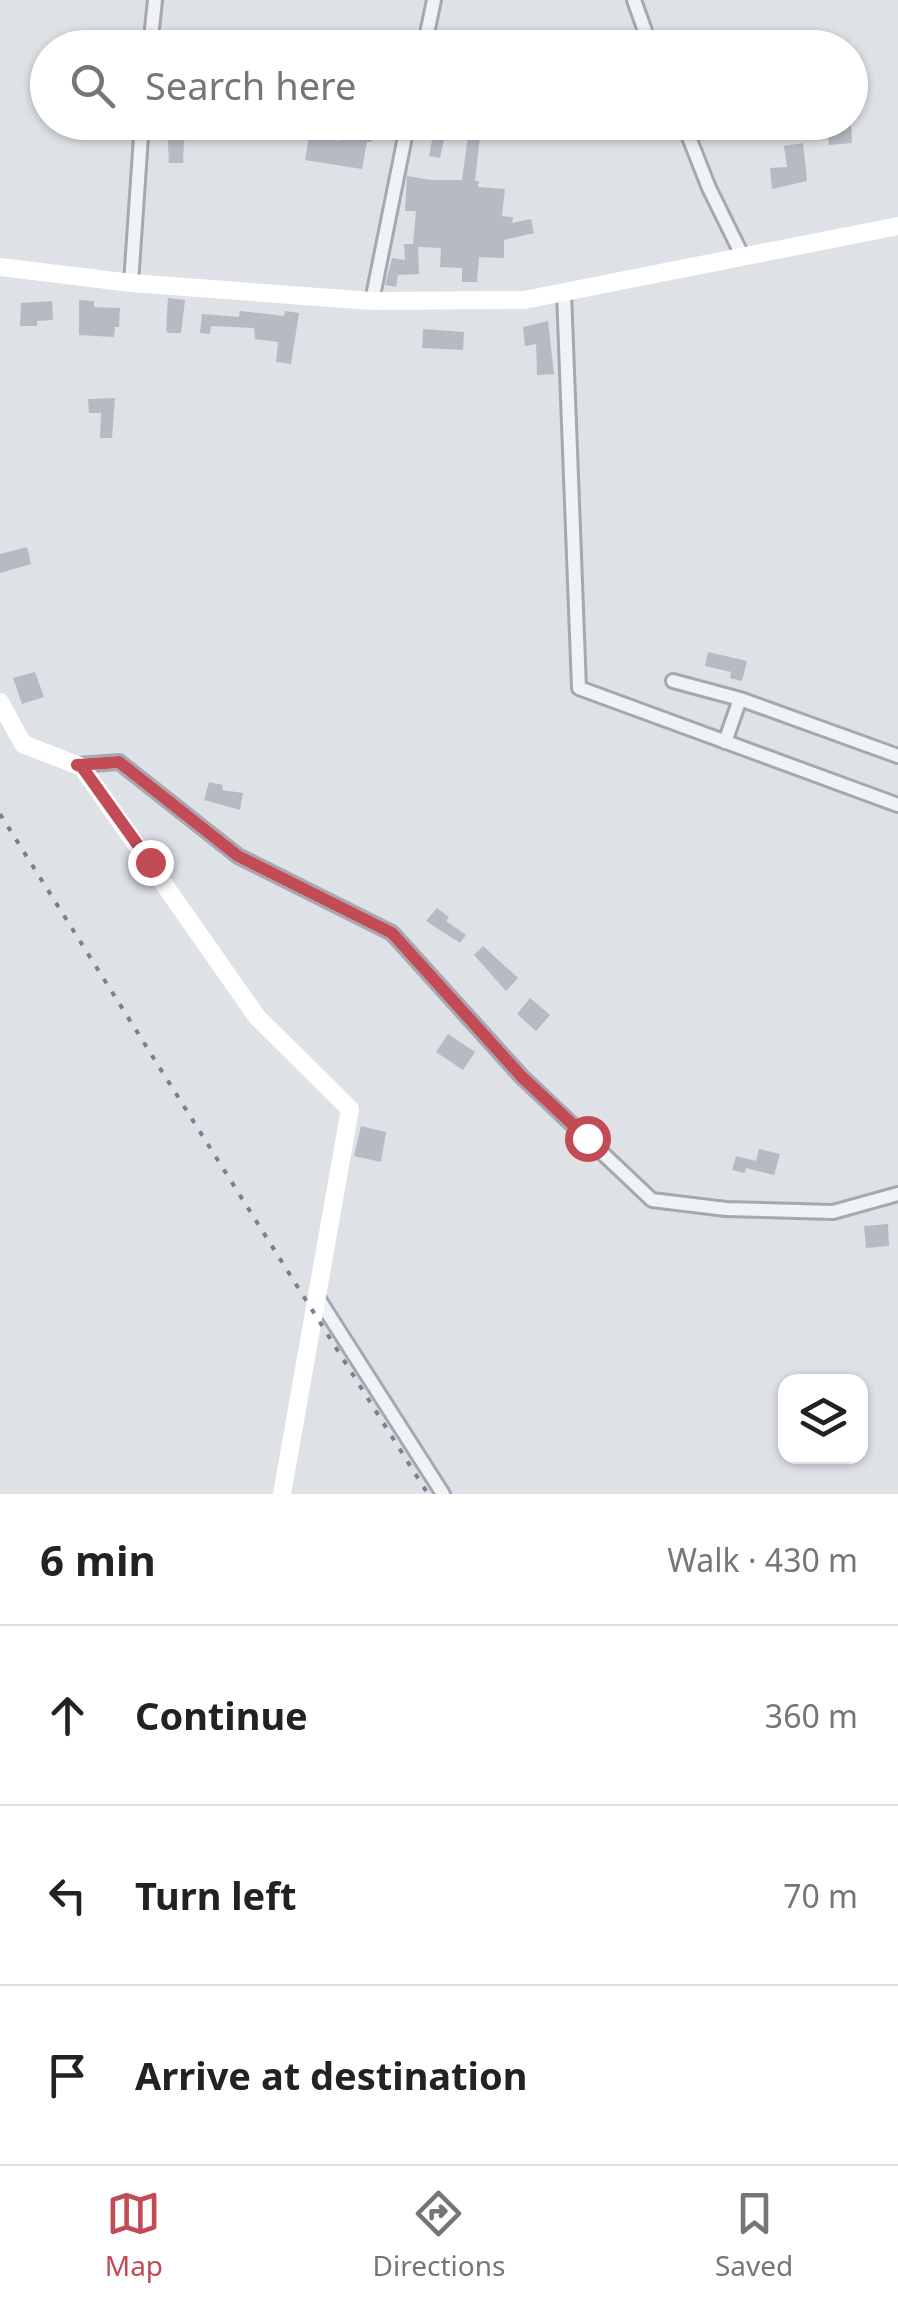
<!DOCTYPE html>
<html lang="en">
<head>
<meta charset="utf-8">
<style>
	body { margin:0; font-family:"Noto Sans",sans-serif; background:#f6f6f6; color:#222 }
	.controls { position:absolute; right:30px; bottom:30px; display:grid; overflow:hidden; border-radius:20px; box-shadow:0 2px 8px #0004 }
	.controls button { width:90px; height:90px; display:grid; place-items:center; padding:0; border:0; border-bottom:2px solid #e0e0e0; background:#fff; color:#222; font:50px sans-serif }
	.stop { position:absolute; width:30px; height:30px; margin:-22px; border:8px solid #c34b55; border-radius:50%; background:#fff }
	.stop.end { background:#c34b55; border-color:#fff; box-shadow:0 2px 10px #0008 }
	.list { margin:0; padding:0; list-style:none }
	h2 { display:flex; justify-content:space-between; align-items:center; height:130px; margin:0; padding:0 40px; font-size:42px }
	h2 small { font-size:32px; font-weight:400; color:#767676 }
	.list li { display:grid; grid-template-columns:65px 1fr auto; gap:30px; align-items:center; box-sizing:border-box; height:180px; padding:0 40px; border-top:2px solid #e0e0e0 }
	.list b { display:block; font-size:38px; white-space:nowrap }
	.list em { font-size:32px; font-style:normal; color:#767676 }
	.icon { flex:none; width:55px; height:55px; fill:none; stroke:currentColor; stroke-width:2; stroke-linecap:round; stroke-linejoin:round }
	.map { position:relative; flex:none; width:898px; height:1494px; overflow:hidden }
	.search { position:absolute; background:#fff; box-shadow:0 2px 8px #0004; left:30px; right:30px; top:30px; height:110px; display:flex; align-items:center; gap:25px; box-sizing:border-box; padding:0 35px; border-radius:55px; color:#767676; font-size:38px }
	.sheet { height:670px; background:#fff }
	nav { display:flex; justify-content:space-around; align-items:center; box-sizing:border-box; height:140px; border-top:2px solid #e0e0e0; background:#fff; font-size:28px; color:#767676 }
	nav a { display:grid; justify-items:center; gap:5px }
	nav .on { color:#c34b55 }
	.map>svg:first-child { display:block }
	.building { fill:#b6bac3 }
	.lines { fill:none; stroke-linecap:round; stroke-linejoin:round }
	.street-casing { stroke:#a4a8b0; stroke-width:18 }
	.street { stroke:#f0f2f5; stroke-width:12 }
	.secondary { stroke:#fff; stroke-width:18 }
	.rail { stroke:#79808f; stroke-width:4; stroke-dasharray:5 10; stroke-linecap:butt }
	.route { stroke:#c34b55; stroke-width:12 }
</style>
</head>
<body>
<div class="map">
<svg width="898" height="1494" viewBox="0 0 898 1494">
	<rect width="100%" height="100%" fill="#dee1e6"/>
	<!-- building -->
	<path class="building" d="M425 122H469V133L446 131 440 158 429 156 434 130H425Z
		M827 122H851L852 143 829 145Z
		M185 124 183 163H169L167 125Z
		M360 126 374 129 371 142H367L362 169 305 160 309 136 340 141 342 127 359 131Z
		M468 136 480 137 475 181H479L478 187 505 189 502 216 513 217 512 223 531 219 534 233 504 240V258L479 257 477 282H462V268L440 267 441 248 418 247 419 274 398 275 396 287 385 285 392 258 405 260 404 244H413L416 211H405L407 176 431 180H462Z
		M803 143 807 181 772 189 770 168 787 167 784 146Z
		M168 298 185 300 181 333H168L166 330Z
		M79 300 94 301V307L120 308 119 327H115L114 337 79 335Z
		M52 301 53 320 37 321V326H20L21 303Z
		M240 311 284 316 285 311 299 313 291 364 276 362 278 342 255 339 254 328 211 326 210 334 200 333 202 314 239 317Z
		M548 321 554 374 537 375 536 344 525 346 523 327Z
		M423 329 464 332 463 350 422 348Z
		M115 398 112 438H100L101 413H89L88 399Z
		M27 547 31 564 0 573V554Z
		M708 652 747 661 742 681 730 678 731 672 705 666Z
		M35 672 44 697 22 704 13 678Z
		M209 782 223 785 222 790 243 793 240 810 204 800Z
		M437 908 449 917 446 921 466 935 460 943 426 921Z
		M483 946 518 978 506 991 474 955Z
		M530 998 550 1015 536 1031 517 1014Z
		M448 1034 475 1052 463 1070 436 1052Z
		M361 1126 386 1132 381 1162 354 1156Z
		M759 1149 780 1154 774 1175 746 1168 745 1173 732 1170 736 1156 756 1161Z
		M888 1224 889 1246 866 1248 864 1226Z"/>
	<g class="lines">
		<defs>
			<path id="street" d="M634 0 651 48
				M150 48 155 0
				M424 48 434 0
				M683 122 709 188 743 257
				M131 283 142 122
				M564 292 579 688 898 805
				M372 301 408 122
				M673 681 740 699 898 756
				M725 742 740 699
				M78 765 119 762 238 856 392 933 522 1077 652 1200 726 1209 833 1212 898 1194
				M318 1298 443 1494"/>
		</defs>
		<!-- street casing -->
		<use href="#street" class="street-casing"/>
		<!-- street -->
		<use href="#street" class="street"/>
		<!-- secondary -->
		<path class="secondary" d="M0 267 131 283 372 301 524 300 898 226
			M0 702 23 744 82 767 257 1017 350 1109 282 1494"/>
		<!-- rail -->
		<path class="rail" d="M0 814 428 1494"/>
	</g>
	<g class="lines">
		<!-- route -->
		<path class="route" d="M150 862 82 767 77 765 119 762 238 856 392 933 522 1077 587 1138"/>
	</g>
</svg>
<div class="controls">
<button><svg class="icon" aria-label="layers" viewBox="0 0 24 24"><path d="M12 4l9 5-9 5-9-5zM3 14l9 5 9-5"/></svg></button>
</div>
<div class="stop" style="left:587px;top:1138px"></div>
<div class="stop end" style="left:150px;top:862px"></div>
<div class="search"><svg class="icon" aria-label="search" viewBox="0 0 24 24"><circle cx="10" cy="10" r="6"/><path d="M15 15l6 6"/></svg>Search here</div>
</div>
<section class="sheet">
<h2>6 min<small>Walk · 430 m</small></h2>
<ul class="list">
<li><svg class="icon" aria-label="ahead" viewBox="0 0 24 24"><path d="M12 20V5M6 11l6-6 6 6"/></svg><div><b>Continue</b></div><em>360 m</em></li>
<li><svg class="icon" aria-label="left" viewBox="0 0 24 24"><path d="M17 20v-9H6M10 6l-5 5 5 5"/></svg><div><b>Turn left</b></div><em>70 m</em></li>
<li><svg class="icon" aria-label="arrive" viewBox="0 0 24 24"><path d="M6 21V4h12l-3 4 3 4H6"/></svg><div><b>Arrive at destination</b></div></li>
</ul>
</section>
<nav>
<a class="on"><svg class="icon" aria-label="map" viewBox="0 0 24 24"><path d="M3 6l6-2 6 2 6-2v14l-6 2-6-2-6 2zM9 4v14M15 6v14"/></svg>Map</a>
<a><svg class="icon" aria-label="directions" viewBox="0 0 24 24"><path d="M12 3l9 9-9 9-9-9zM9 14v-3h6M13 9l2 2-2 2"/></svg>Directions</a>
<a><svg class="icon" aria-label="saved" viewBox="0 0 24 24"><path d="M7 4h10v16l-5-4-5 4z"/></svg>Saved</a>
</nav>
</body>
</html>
